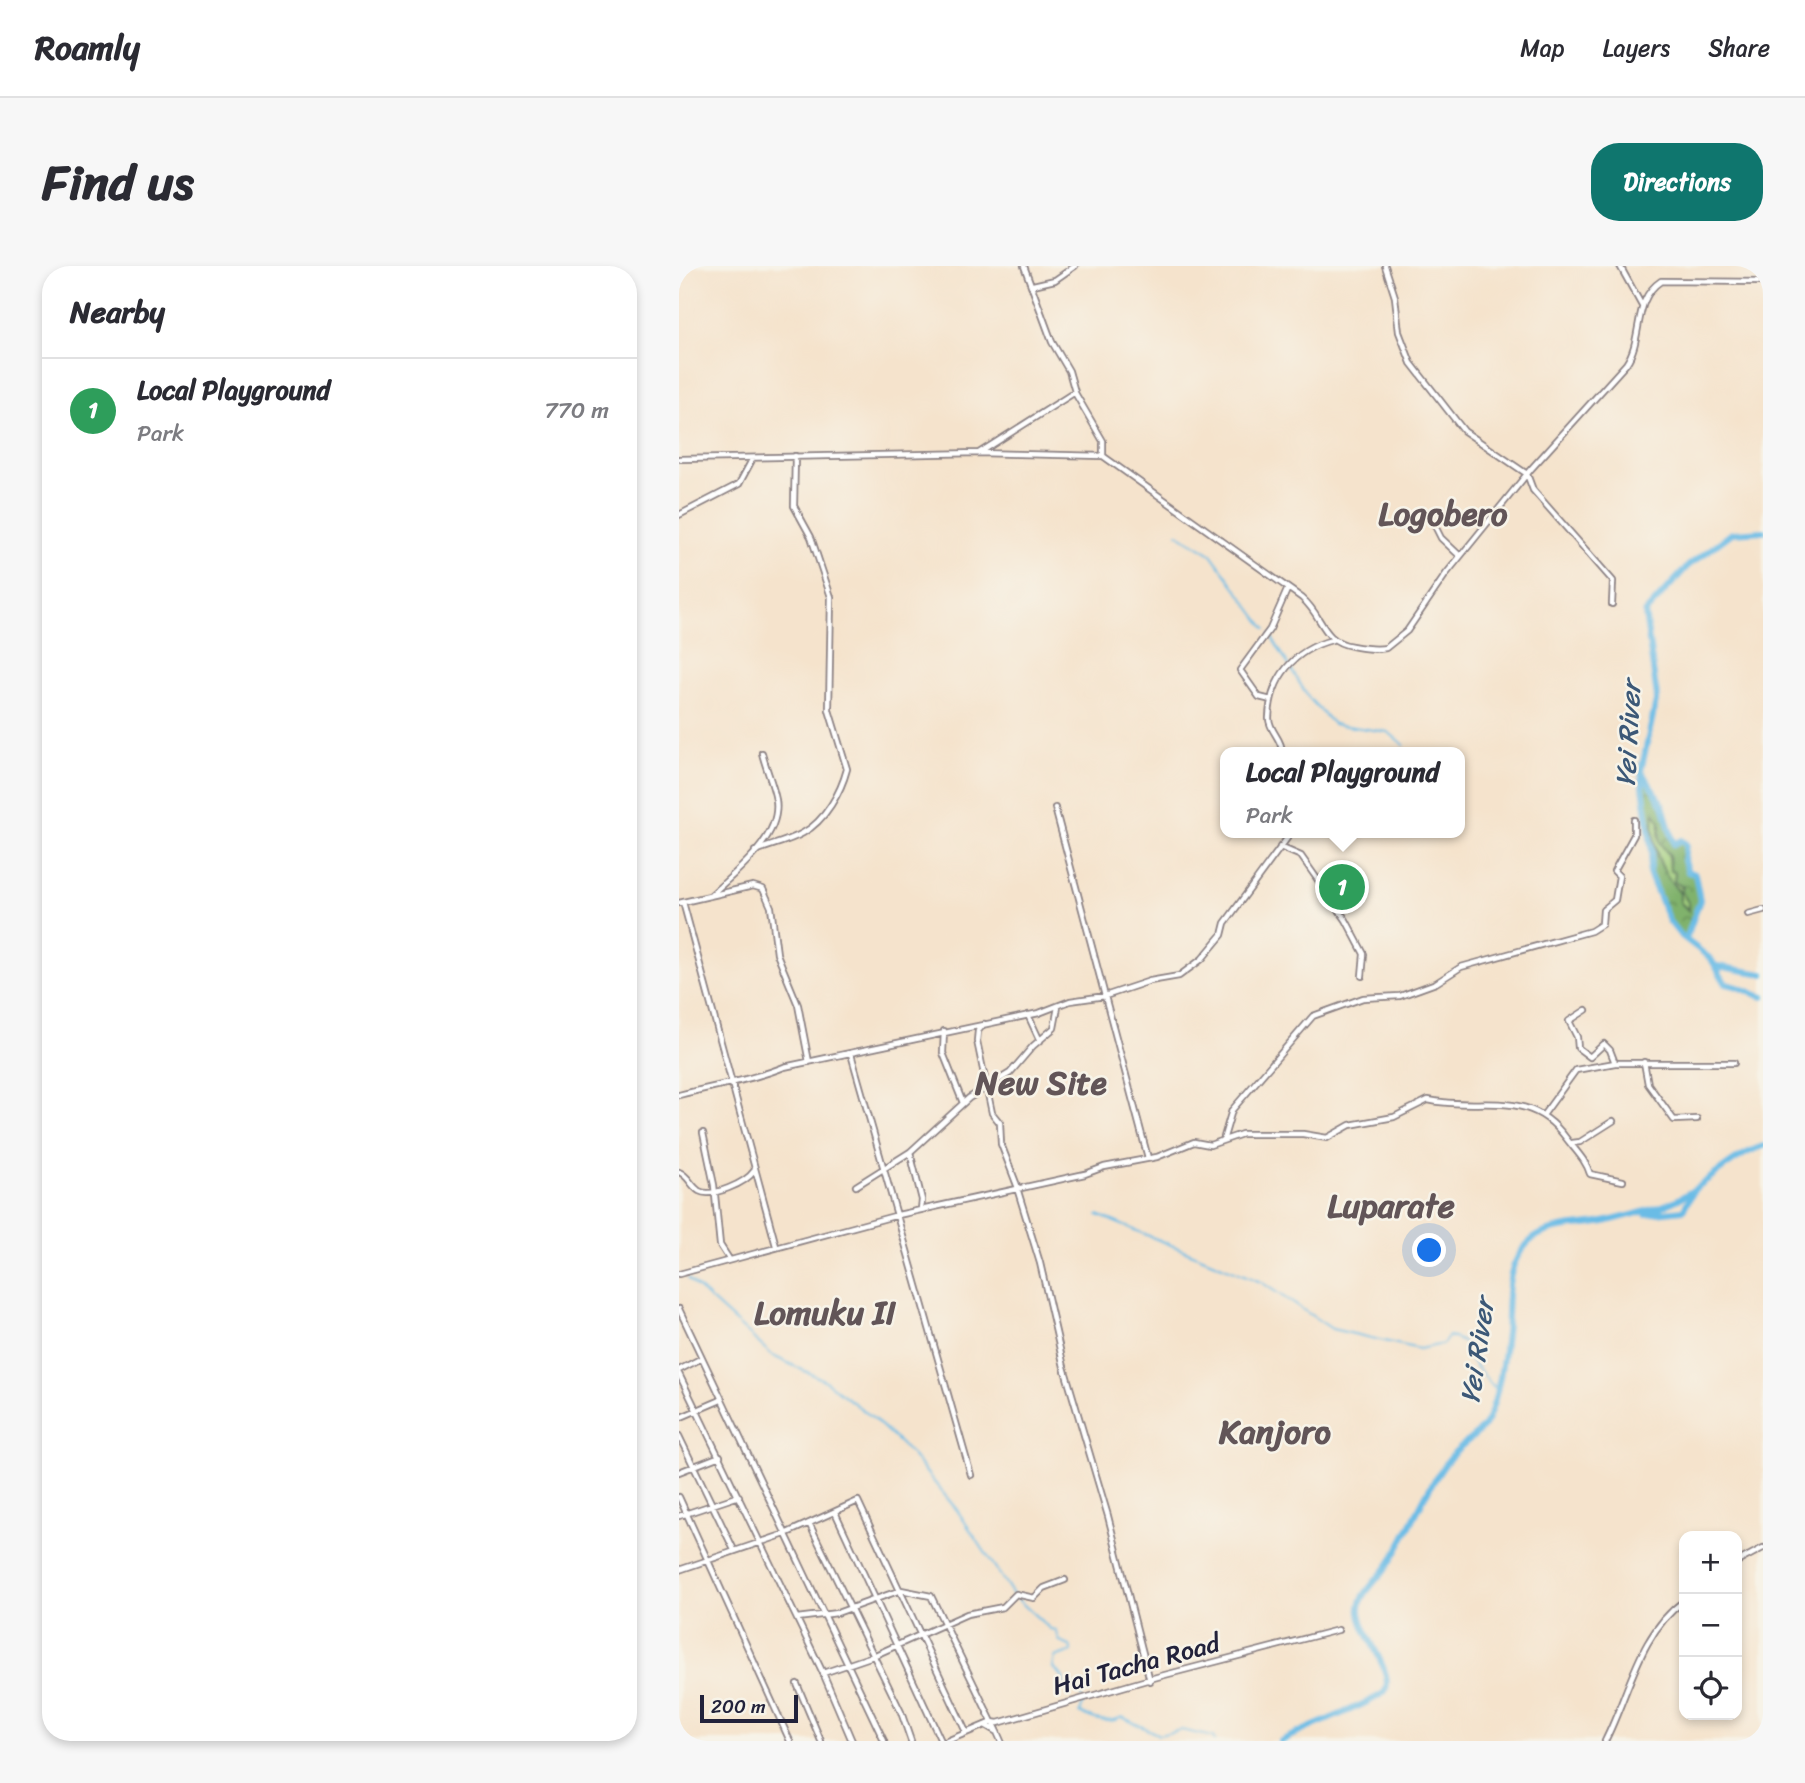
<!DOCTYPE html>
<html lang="en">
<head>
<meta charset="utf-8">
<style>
	body { margin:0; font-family:Sriracha,sans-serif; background:#f7f7f7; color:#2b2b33 }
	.controls { position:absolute; right:21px; bottom:21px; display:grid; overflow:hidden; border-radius:14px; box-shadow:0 4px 10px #0003 }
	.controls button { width:63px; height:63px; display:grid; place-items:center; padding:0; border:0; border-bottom:2px solid #e1e1e2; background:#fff; color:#2b2b33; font:35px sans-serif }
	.scale { position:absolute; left:21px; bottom:18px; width:98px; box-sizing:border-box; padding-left:7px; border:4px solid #22223b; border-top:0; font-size:19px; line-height:24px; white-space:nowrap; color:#22223b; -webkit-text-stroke:5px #f7f3e8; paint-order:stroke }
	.you { position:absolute; left:751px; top:985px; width:24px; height:24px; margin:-18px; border:5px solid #fff; border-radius:50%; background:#1a73e8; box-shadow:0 0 0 10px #1a73e833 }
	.badge { display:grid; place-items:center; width:46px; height:46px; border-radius:50%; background:#0f766e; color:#fff; font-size:23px; font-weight:700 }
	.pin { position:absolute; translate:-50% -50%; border:4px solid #fff; box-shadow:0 2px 7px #0006 }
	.popup { position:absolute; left:541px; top:481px; width:245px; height:91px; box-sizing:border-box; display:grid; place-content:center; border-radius:14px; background:#fff; filter:drop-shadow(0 2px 5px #0005); font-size:23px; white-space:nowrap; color:#7c7c81 }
	.popup b { font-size:26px; color:#2b2b33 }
	.popup::after { content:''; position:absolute; left:50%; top:100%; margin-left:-14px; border:14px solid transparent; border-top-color:#fff }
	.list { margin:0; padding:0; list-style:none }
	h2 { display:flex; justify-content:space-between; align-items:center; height:91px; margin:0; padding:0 28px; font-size:30px }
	h2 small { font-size:23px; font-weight:400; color:#7c7c81 }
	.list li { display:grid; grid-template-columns:46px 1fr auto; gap:21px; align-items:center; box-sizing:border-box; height:105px; padding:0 28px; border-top:2px solid #e1e1e2 }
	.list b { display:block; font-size:26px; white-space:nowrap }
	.list p { margin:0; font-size:23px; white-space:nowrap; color:#7c7c81 }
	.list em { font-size:23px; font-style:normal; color:#7c7c81 }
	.icon { flex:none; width:38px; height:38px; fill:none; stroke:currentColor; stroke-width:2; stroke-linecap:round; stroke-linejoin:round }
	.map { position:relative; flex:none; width:1084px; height:1475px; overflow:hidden; border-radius:28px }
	header { display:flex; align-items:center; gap:42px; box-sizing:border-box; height:98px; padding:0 35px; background:#fff; border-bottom:2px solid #e1e1e2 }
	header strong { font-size:33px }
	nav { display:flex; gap:38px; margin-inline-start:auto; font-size:24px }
	.intro { display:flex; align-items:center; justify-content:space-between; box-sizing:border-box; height:168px; padding:0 42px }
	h1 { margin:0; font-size:49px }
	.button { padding:18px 32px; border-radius:28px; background:#0f766e; color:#fff; font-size:24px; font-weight:700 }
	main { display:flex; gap:42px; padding:0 42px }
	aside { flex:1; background:#fff; border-radius:28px; box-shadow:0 4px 10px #0003 }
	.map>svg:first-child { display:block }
	.grass { fill:url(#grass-tufts); stroke:#62785c; stroke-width:2 }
	.forest { fill:url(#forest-crowns); stroke:#516a54; stroke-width:2; fill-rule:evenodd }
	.park { fill:url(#park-dots); stroke:#62785c; stroke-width:2 }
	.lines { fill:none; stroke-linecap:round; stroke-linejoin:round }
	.stream { stroke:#6bbce6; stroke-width:2 }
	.river { stroke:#6bbce6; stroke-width:6 }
	.minor-casing { stroke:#8c8284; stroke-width:8 }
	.minor { stroke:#fff; stroke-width:4.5 }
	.labels { text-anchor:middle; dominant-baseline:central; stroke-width:5; stroke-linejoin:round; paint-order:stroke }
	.street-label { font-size:26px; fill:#22223b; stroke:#f7f3e8 }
	.water-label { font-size:28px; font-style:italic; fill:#3c5877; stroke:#f7f3e8 }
	.district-label { font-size:33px; font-weight:bold; fill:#625558; stroke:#f7f3e8 }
</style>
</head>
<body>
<header>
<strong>Roamly</strong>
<nav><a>Map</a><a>Layers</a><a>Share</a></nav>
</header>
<div class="intro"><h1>Find us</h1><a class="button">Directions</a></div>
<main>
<aside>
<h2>Nearby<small></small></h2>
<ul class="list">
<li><span class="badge" style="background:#2e9e5b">1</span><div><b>Local Playground</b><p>Park</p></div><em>770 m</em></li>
</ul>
</aside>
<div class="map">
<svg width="1084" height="1475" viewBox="0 0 1084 1475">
	<defs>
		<pattern id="grass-tufts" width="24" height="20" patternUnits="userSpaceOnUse" patternTransform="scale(1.75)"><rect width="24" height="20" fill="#a1cf7d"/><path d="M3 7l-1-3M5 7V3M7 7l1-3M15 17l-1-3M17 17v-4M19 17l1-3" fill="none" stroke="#8ab16d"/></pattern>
		<pattern id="forest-crowns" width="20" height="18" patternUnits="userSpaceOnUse" patternTransform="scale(1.75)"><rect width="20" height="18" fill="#80b26c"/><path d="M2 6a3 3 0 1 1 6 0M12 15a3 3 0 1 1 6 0" fill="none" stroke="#68905a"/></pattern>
		<pattern id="park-dots" width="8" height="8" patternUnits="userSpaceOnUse" patternTransform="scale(1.75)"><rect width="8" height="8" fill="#a1cf7d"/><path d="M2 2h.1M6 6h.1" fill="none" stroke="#8ab16d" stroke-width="1.8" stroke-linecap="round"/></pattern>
	</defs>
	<rect width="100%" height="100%" fill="#f7f3e8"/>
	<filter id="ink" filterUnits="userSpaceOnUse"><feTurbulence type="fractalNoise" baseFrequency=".0143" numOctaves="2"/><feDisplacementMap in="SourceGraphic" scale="14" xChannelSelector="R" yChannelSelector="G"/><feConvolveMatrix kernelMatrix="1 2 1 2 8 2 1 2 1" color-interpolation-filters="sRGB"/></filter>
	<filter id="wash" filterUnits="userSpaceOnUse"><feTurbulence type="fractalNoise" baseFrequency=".00686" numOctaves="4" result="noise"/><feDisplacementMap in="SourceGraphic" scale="28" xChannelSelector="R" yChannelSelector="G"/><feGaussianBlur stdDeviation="1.57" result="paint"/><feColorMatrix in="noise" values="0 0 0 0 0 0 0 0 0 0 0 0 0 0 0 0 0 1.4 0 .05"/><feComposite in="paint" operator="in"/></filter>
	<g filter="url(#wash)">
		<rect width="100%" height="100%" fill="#f5e3cc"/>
		<!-- grass -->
		<path class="grass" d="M975 546 981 555 980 567 1010 638V646C986 623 970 577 975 546Z"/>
		<!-- forest -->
		<path class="forest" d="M962 505 980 531 995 578 1002 574 1007 578 1005 595 1009 606 1016 608 1021 634 1007 673 990 655 970 607 973 586ZM975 546 981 556 980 576 990 589 991 605 996 606 995 616 1004 621 1002 625 1010 638V645L1001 636V627C980 603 971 579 975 546Z"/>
		<!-- park -->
		<path class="park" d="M664 604 679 627 664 638 647 614Z"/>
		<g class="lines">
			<!-- stream -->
			<path class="stream" d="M498 267 532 288 587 363
				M591 368 629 431 654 458 709 466 725 479
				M419 949 582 1016 653 1063 740 1083 764 1078 770 1070 786 1077 789 1091 817 1124
				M9 1013 94 1090 145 1114 193 1151 232 1188 278 1244 335 1330 371 1363 377 1364 381 1376 391 1380 393 1385 376 1391 374 1402 384 1411 385 1423 397 1419 403 1431
				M404 1437 401 1447C415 1453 428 1459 443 1451L480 1469 502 1464 534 1471 536 1475"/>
			<!-- river -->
			<path class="river" d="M1084 265 1053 267 1009 300 966 347 978 431 962 505 973 586 970 607 990 655 1001 669 1032 693 1047 718C1062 720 1070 727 1084 731
				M964 508 984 539 995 579 1002 574 1007 578 1005 595 1009 606 1016 608 1021 634 1007 673
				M1038 700 1084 708
				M967 948 1004 944 1016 923
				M602 1475C619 1465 701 1434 706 1425 717 1406 678 1364 681 1341 682 1327 702 1310 710 1298 733 1262 746 1221 774 1188 783 1177 802 1168 808 1155 820 1129 824 1095 827 1067 830 1037 824 1002 849 977 869 957 904 962 929 955 946 951 964 946 980 941 1020 929 1045 893 1084 880"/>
		</g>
	</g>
	<g filter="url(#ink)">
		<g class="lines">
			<defs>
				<path id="minor" d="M706 0 716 31 720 66 732 97 785 165 848 208 854 224 934 315 933 338
					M941 0 963 40
					M354 19 376 14 396 0
					M396 127 424 175V190
					M300 187 424 190 623 332C645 351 642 375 673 380 684 382 695 384 707 382L728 365 767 308 852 203 947 98C965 72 953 34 982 15L1084 16
					M0 193 300 187 396 126 390 105 373 76 345 0
					M0 249 60 218 74 192
					M754 256 762 272 781 290
					M592 434 580 431 561 404 591 363 609 322
					M603 486C603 472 590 465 590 452 591 412 615 384 653 374
					M376 542 469 892
					M601 581 622 590 667 654 685 688 683 710
					M76 585C92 579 110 575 124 567 146 555 162 526 168 503L150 444 152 331 132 271 115 240 116 190
					M32 629C56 606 103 572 97 534 94 518 87 503 83 487
					M4 636 97 980
					M0 637 74 620 84 623 92 641 98 688 119 739 130 796
					M1069 648 1084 644
					M907 744 890 755 898 771 899 782 911 791 925 778 931 784 936 797
					M349 749 361 775
					M305 758 299 765 298 775 313 847 321 857 322 878 339 922
					M265 765 264 787 284 837
					M172 788 292 1209
					M965 796 969 818 995 854 1018 853
					M0 829C34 820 74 814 105 801L360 747 391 735 426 730 471 715 500 710 523 693 543 669 546 657 609 571 608 567
					M865 848 897 804 936 797H1055
					M24 867 35 919 41 979 50 993
					M545 871 553 844 634 750 684 732 721 730 757 717 782 701 912 665 923 658 924 644 936 634 940 610 935 605 955 569V554
					M893 877 901 876 934 855
					M231 886 243 934 242 943
					M0 906C10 910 11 919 20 925 33 932 67 917 75 905
					M177 920 231 886 290 832 331 807 354 780 375 762 379 741
					M338 922 361 997 385 1101 429 1250 471 1415
					M0 1008 219 949 406 908 425 901 478 891 515 876 531 879 563 868H624L648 872 671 859 715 851 749 834C802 846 849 820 887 872 896 884 907 894 911 908L944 915
					M0 1043 205 1475
					M0 1104 21 1093
					M0 1108 144 1407 173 1475
					M0 1152 42 1134
					M0 1170 55 1284
					M0 1206 41 1190
					M0 1231 111 1475
					M156 1246 262 1475
					M0 1250 60 1230
					M130 1257 222 1446 232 1475
					M1058 1296 1084 1282
					M0 1304 106 1268 179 1235 287 1466
					M118 1352 158 1347 222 1324 252 1330 318 1466
					M144 1407 194 1390 288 1348 324 1341 337 1328 355 1332 365 1322 386 1314
					M118 1418 142 1475
					M306 1459 318 1466 322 1475
					M268 1475 313 1456 319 1457 478 1411 659 1364
					M926 1475C950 1428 960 1367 1005 1335"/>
			</defs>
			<!-- minor casing -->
			<use href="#minor" class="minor-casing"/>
			<!-- minor -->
			<use href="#minor" class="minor"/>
		</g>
	</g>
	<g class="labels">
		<!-- street labels -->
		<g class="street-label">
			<text transform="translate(457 1398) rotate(-15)">Hai Tacha Road</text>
		</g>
		<!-- water labels -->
		<g class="water-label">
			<text transform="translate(949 468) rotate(-87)">Yei River</text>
			<text transform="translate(798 1085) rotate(-82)">Yei River</text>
		</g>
		<!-- district labels -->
		<g class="district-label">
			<text x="764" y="248">Logobero</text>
			<text x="362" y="817">New Site</text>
			<text x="712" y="940">Luparate</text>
			<text x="146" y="1047">Lomuku II</text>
			<text x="596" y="1166">Kanjoro</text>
		</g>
	</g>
</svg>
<div class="controls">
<button>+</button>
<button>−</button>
<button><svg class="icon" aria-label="locate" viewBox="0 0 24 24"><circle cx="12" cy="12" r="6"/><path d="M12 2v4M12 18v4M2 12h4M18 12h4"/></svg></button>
</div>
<div class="scale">200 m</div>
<div class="you"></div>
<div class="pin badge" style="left:663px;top:621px;background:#2e9e5b">1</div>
<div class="popup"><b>Local Playground</b>Park</div>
</div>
</main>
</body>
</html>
